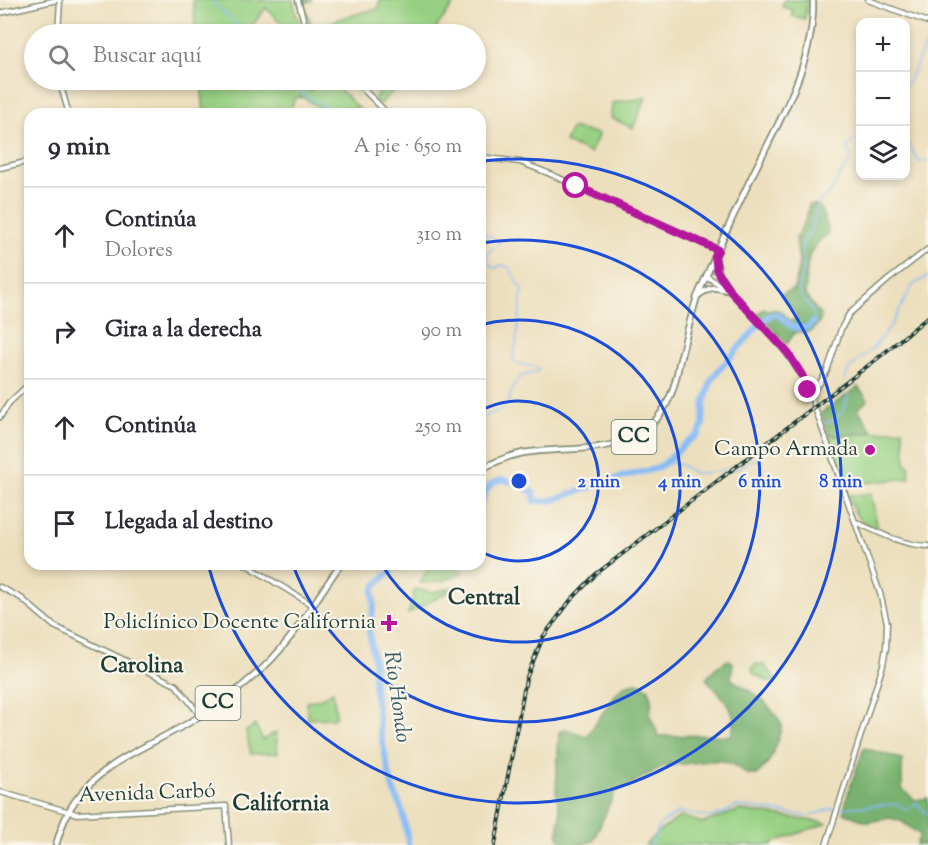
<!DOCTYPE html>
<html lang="es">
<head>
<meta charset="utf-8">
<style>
	body { margin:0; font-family:"Sorts Mill Goudy",serif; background:#f2f2f3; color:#2b2b33 }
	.controls { position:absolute; right:18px; top:18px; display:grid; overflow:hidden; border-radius:12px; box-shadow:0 3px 9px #0003 }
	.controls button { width:54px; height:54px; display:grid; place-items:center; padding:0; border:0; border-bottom:2px solid #e1e1e2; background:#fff; color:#2b2b33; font:30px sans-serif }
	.stop { position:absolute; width:18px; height:18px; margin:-14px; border:4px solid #b5179e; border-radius:50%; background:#fff }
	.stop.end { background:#b5179e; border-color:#fff; box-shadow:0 2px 6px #0008 }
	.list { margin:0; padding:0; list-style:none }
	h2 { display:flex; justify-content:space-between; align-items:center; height:78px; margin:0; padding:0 24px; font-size:26px }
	h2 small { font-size:20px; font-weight:400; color:#7c7c81 }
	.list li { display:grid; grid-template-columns:39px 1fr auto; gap:18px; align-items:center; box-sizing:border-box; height:96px; padding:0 24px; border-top:2px solid #e1e1e2 }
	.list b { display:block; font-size:22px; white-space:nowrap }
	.list p { margin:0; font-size:20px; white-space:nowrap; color:#7c7c81 }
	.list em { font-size:20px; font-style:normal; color:#7c7c81 }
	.icon { flex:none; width:33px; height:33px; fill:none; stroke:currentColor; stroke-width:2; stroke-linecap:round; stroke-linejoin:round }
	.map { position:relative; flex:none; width:928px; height:845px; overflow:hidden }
	.search { position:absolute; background:#fff; box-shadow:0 3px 9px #0003; left:24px; top:24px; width:462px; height:66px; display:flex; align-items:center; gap:15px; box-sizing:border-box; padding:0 21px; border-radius:33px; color:#7c7c81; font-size:22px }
	.panel { position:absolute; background:#fff; box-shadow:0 3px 9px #0003; left:24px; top:108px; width:462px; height:462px; border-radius:18px }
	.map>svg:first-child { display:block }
	.green { fill:#97d082; stroke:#5b865b; stroke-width:1.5 }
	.forest { fill:#79b270; stroke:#4c7852; stroke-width:1.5 }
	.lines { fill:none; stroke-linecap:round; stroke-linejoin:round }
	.stream { stroke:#87bbf5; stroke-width:1.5 }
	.river { stroke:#87bbf5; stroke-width:6 }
	.secondary-casing { stroke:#868e78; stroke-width:7 }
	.primary-casing { stroke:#868e78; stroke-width:8 }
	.secondary { stroke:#fff; stroke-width:4 }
	.primary { stroke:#fff; stroke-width:4.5 }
	.rail-casing { stroke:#1f3d34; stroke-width:4 }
	.rail { stroke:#fbf7ec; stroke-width:1.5; stroke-dasharray:4.5; stroke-linecap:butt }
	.route { stroke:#b5179e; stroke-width:8 }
	.ring { fill:none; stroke:#1d4ed8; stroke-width:3 }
	.poi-dot { fill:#b5179e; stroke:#fbf7ec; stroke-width:2 }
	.labels { text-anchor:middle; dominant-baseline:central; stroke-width:4.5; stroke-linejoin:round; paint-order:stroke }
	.shield { fill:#fbf7ec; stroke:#61756b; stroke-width:1.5 }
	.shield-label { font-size:20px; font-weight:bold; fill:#1f3d34 }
	.poi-label { font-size:21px; fill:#1f3d34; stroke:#fbf7ec; text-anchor:end }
	.street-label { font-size:21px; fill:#1f3d34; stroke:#fbf7ec }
	.neighbourhood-label { font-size:22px; font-weight:bold; fill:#1f3d34; stroke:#fbf7ec }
	.water-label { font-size:22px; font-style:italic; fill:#395c64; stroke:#fbf7ec }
	.centre { fill:#1d4ed8; stroke:#fbf7ec; stroke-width:3 }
	.ring-label { font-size:18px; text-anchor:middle; font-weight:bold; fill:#1d4ed8; stroke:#fbf7ec; stroke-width:4.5; stroke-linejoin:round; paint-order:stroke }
</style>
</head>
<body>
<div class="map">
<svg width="928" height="845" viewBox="0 0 928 845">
	<rect width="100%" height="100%" fill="#fbf7ec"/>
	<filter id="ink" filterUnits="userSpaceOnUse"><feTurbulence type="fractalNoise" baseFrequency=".0167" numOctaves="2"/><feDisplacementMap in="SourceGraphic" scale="12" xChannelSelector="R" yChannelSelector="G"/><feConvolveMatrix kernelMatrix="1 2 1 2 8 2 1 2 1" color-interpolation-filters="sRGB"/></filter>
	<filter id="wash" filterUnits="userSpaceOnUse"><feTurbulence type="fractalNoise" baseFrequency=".008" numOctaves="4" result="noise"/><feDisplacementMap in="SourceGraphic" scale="24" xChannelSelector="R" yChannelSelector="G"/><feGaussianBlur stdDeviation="1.35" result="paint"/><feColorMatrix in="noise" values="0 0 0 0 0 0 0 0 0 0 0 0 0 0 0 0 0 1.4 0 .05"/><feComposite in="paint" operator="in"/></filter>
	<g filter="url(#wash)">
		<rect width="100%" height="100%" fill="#ecdfbd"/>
		<!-- green -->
		<path class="green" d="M193 0H293L296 14 305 34H292L266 8 248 31 250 34H196Z
			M301 0H312L304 3 313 29C335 20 355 13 378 9L380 0H457L438 25 434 34H314L310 29Z
			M784 0H807L805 19 792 16 793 10 782 7Z
			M201 80H298L301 85 311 91 320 80H331L364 114H330L302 97 295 98 289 114H204Z
			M388 80H396L400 83 380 105 374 99Z
			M646 98 633 128 611 118 612 103Z
			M571 128 599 134 590 153 565 142Z
			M903 429 906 464 909 465 910 478 846 485 829 435 841 436Z
			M871 494 878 529C858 522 854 515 848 495Z
			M431 564H458L463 572C448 581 437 583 420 583L427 570Z
			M457 587 408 614 415 589 432 592Z
			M756 664 764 665 776 679V682H770L754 674 752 669 753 666Z
			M333 691 336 714V717L333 718 308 719 306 702 322 698Z
			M255 725 263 740 276 732 278 753 251 754 246 731Z
			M740 810 827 823 774 842 773 845H645L657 833 681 816 703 823Z"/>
		<!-- forest -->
		<path class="forest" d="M814 204 820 207 828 228V234C803 251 808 267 805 295L821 316 820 322 810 332H795L787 344 758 313 765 308 767 311C781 308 781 311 790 322L798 317 781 294 794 289 799 263 796 238 806 219 809 205Z
			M858 387 868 400 858 409 873 432 841 436 829 435 821 413Z
			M728 660 732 662 733 664 731 679C755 694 767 700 782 725 776 746 774 761 756 775H748L733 764 720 760 664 766 615 792 593 841 578 845H566L558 837 560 813 556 791 559 732 566 729 587 736 615 695 624 686 635 683 641 684 649 689 652 698 650 716 659 736 712 735 730 736C743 715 720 693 706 679L715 668Z
			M864 748 902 759V789L915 800 928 798V845H916L920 835 901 821 890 818 868 822 844 813 848 793Z"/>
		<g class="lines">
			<!-- stream -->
			<path class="stream" d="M211 0 246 34
				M291 80C299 97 324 105 341 114
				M906 86C915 72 918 55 928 42
				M906 142 909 144 919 162 928 160
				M480 233C487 235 498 237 499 245 492 250 485 251 487 262L493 267 496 268 501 265 509 267 522 290 516 345 513 357V360L515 363 524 365 536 367 539 370C533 376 525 372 518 379 511 386 512 398 506 405 500 412 488 415 480 418
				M813 322 814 314 812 310 799 293 798 287 803 276 804 268 801 247 812 227 814 218 819 203 832 190 840 175 847 167 851 159 848 148 849 144 854 141H860
				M845 381 848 370 873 348 890 327 913 285 928 276
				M845 386 846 389
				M826 423C840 418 845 410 848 396
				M664 464 674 463 681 465 694 473H702L737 469 750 461 756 459
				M842 808 898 804 906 810 917 803 928 815
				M651 845 660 824 680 812 710 817 724 813 737 806 807 816 835 808"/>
			<!-- river -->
			<path class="river" d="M763 321C786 300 780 336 809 327L813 322
				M480 507C483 501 483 495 487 489 500 470 519 486 534 493L535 501H547L559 498 621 477 654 469 664 464 687 442 698 435 703 425 704 405 711 381 718 371 758 326
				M401 564 395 567 376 585 373 591 374 605 369 631 374 662V683L380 731 388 769 393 789 402 810 409 845"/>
		</g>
	</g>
	<g filter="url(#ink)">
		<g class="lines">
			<defs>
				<path id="secondary" d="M298 0 304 22 312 34
					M868 0 928 22
					M0 13 57 0
					M58 34 60 0
					M59 80 69 114
					M354 80 388 114
					M480 157 520 162 548 173 718 250
					M0 168 30 161
					M706 276 731 292 738 299C766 330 794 354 810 394L880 593 887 623 886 648 883 665 826 845
					M810 394 820 383 827 371 841 329 849 314 888 280 928 249
					M0 417 9 403 30 383
					M856 522C879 533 902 545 928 546
					M245 564 312 605
					M0 587 21 598 54 626 176 685 201 716
					M0 792 77 814 226 806 229 845"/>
				<path id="primary" d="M715 257 719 274 731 292
					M699 295C713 285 715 287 730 291
					M480 470C494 462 507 456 523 453 577 444 641 461 669 399 674 388 677 376 679 364 685 341 690 319 697 297 715 256 733 216 752 176 779 121 815 63 813 0
					M56 845C61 828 67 810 79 796 109 757 160 742 200 716 219 705 238 690 255 675 291 645 314 601 341 564"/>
			</defs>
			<!-- secondary casing -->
			<use href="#secondary" class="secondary-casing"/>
			<!-- primary casing -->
			<use href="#primary" class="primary-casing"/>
			<!-- secondary -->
			<use href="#secondary" class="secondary"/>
			<!-- primary -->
			<use href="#primary" class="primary"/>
			<defs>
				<path id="rail" d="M495 845 526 679 543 637 570 601 596 574 878 358 928 317"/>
			</defs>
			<!-- rail casing -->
			<use href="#rail" class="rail-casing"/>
			<!-- rail -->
			<use href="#rail" class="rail"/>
		</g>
	</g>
	<g class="lines" filter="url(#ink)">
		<!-- route -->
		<path class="route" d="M576 186 718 250 715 256 717 271 720 276 731 292 788 353 802 375 808 390"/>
	</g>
	<!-- distance rings -->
	<g class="ring">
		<path d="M480 411A80 80 0 1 1 480 551"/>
		<path d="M480 325A161 161 0 1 1 382 565"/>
		<path d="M481 243A241 241 0 1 1 293 565"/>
		<path d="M483 161A322 322 0 1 1 208 564"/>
	</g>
	<!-- markers -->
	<g class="poi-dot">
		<circle cx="870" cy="450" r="6"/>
		<path d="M386 614h6v6h6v6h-6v6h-6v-6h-6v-6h6z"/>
	</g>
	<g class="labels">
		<!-- shield labels -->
		<g class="shield">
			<rect x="611.5" y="420" width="45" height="34" rx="4.5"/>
			<rect x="195.5" y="686" width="45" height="34" rx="4.5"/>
		</g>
		<g class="shield-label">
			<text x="634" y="437">CC</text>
			<text x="218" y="703">CC</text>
		</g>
		<!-- poi labels -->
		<g class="poi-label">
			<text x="858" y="450">Campo Armada</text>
			<text x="376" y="623">Policlínico Docente California</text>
		</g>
		<!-- street labels -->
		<g class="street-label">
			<text transform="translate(147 794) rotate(-2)">Avenida Carbó</text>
		</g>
		<!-- neighbourhood labels -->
		<g class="neighbourhood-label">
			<text x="484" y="599">Central</text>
			<text x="142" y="667">Carolina</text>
			<text x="281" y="805">California</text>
		</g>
		<!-- water labels -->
		<g class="water-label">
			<text transform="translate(396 697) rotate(82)">Río Hondo</text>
		</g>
	</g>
	<circle cx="519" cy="481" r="9" class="centre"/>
	<g class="ring-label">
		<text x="599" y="487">2 min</text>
		<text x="680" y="487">4 min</text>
		<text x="760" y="487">6 min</text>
		<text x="841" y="487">8 min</text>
	</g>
</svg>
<div class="controls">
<button>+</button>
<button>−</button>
<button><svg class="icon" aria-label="layers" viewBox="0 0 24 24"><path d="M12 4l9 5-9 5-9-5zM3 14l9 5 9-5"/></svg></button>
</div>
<div class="stop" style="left:576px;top:186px"></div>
<div class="stop end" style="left:808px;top:390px"></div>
<div class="search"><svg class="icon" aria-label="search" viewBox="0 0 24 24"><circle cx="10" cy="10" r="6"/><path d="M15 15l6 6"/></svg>Buscar aquí</div>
<section class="panel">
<h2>9 min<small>A pie · 650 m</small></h2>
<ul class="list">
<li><svg class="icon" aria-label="ahead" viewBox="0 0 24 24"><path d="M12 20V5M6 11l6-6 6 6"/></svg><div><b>Continúa</b><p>Dolores</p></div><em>310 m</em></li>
<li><svg class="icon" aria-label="right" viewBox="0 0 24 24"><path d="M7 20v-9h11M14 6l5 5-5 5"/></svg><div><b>Gira a la derecha</b></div><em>90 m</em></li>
<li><svg class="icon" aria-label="ahead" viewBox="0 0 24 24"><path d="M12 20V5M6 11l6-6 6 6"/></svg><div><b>Continúa</b></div><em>250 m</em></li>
<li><svg class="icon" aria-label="arrive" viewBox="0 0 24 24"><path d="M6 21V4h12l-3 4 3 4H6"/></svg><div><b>Llegada al destino</b></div></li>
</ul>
</section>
</div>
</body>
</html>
